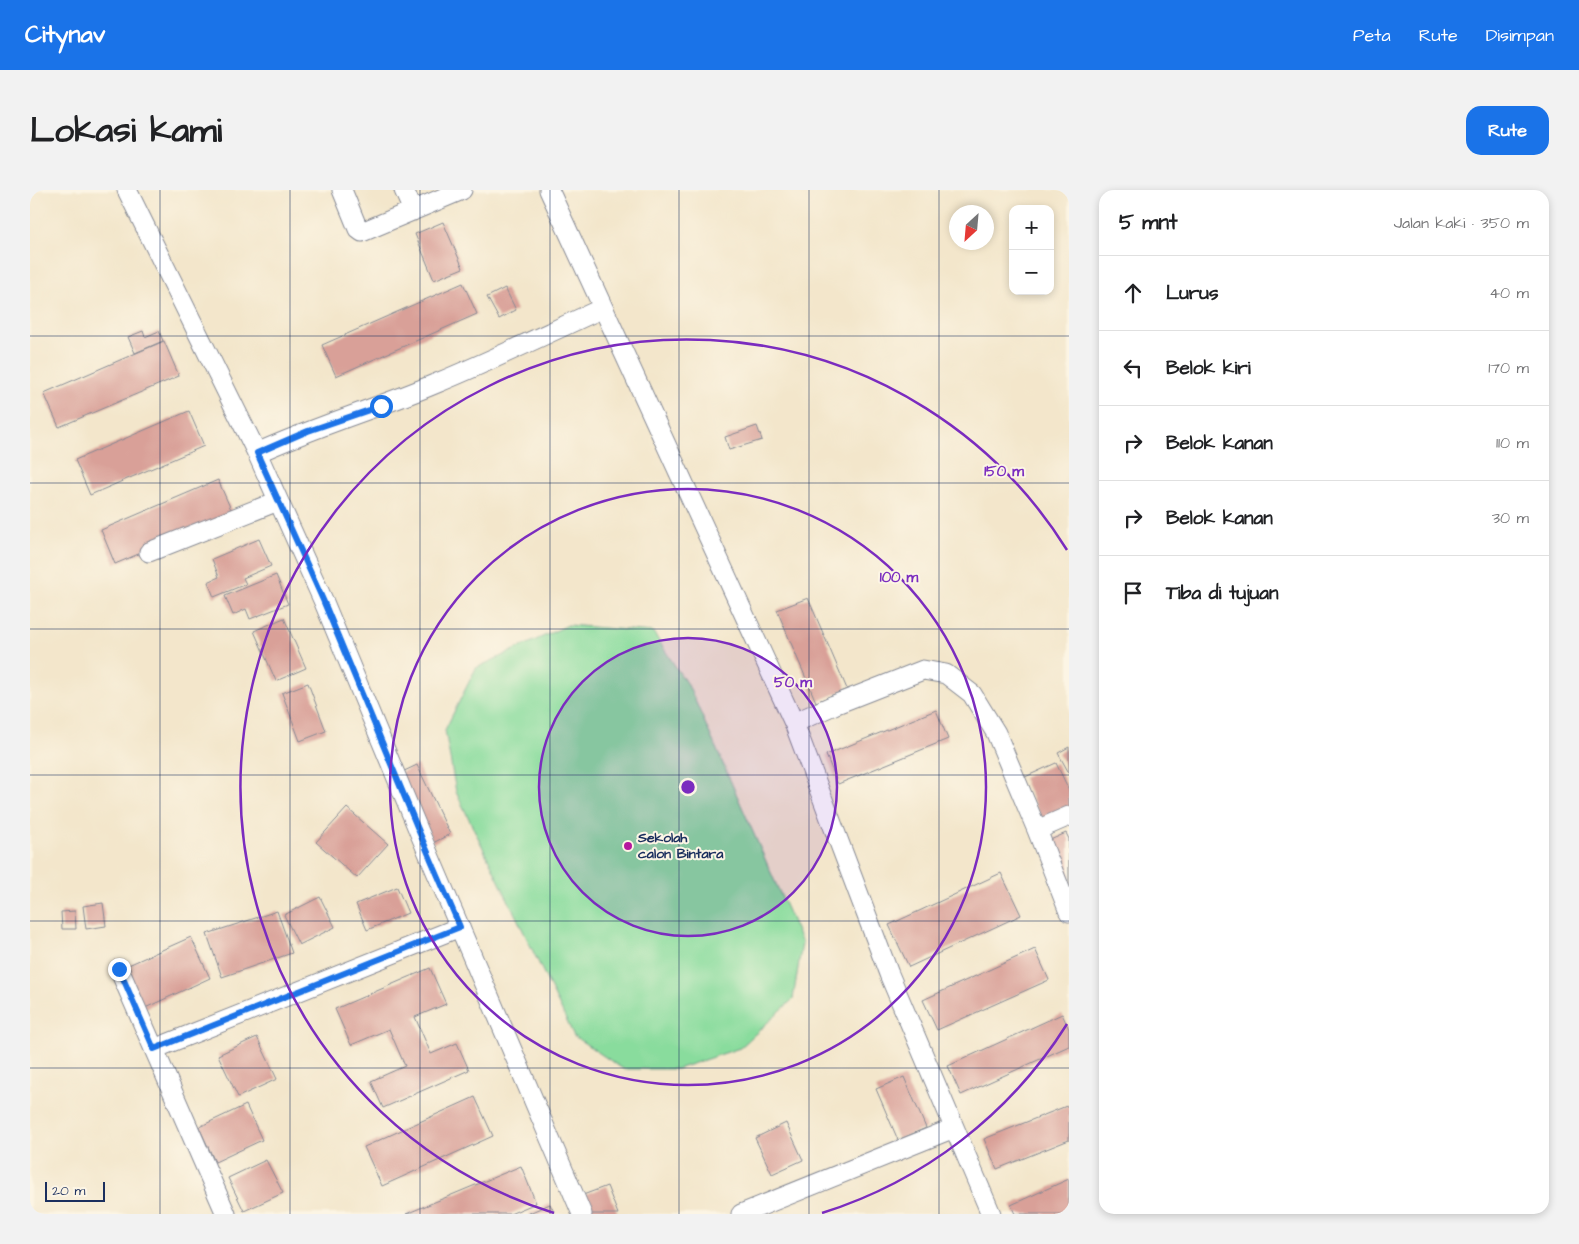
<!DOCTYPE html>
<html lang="id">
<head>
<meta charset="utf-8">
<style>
	body { margin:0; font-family:"Architects Daughter",sans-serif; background:#f2f2f2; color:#202124 }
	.controls { position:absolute; right:15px; top:15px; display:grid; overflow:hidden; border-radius:10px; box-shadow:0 2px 8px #0003 }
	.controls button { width:45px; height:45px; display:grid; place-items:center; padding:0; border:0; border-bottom:1px solid #e0e0e0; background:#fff; color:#202124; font:25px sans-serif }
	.compass { position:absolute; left:919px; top:15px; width:45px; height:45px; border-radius:50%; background:#fff; box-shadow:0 2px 8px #0003; rotate:206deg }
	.scale { position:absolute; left:15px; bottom:12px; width:60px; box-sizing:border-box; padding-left:5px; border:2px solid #1b2f5e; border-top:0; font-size:14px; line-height:18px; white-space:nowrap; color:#1b2f5e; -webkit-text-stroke:4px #fcf5e5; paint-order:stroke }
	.stop { position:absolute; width:15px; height:15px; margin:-11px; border:4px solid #1a73e8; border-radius:50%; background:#fff }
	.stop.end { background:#1a73e8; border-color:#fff; box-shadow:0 1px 5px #0008 }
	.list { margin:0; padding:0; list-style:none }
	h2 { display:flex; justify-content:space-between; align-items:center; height:65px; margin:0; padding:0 20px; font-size:21px }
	h2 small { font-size:16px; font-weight:400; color:#757577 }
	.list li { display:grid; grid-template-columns:32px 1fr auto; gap:15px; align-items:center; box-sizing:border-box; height:75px; padding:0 20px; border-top:1px solid #e0e0e0 }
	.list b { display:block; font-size:19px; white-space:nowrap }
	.list em { font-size:16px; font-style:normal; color:#757577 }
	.icon { flex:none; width:28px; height:28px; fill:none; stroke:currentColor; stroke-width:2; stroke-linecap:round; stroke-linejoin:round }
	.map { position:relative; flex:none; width:1039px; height:1024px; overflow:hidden; border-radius:15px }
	header { display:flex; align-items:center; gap:30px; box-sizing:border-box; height:70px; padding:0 25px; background:#1a73e8; color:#fff }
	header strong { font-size:24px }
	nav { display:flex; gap:28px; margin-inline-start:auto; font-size:18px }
	.intro { display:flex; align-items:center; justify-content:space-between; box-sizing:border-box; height:120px; padding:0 30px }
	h1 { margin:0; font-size:35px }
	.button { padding:12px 22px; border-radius:15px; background:#1a73e8; color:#fff; font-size:18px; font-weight:700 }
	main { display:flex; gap:30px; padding:0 30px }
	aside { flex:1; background:#fff; border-radius:15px; box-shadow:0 2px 8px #0003 }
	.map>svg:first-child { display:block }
	.green { fill:#89dc9d; stroke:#52867e }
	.building { fill:#d9a098 }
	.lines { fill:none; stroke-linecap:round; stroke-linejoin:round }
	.minor-casing { stroke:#878a94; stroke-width:21 }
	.minor { stroke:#fff; stroke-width:19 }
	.route { stroke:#1a73e8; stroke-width:6 }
	.grid { fill:none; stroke:#1b2f5e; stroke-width:1; stroke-opacity:0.55 }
	.ring { fill:none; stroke:#7b2cbf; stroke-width:2.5 }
	.poi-dot { fill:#b5179e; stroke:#fcf5e5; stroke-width:2 }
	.labels { text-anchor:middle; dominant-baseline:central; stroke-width:4; stroke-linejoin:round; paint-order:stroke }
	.poi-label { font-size:14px; font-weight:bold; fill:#1b2f5e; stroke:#fcf5e5; text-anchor:start }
	.centre { fill:#7b2cbf; stroke:#fcf5e5; stroke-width:2.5 }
	.ring-label { font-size:15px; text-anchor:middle; font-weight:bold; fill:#7b2cbf; stroke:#fcf5e5; stroke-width:4; stroke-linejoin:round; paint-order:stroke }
</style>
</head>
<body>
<header>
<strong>Citynav</strong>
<nav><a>Peta</a><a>Rute</a><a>Disimpan</a></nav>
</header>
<div class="intro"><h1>Lokasi kami</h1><a class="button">Rute</a></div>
<main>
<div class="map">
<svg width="1039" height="1024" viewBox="0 0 1039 1024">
	<rect width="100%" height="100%" fill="#fcf5e5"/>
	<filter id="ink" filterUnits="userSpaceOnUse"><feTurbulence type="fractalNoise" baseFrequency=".02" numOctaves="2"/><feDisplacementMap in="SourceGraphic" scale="10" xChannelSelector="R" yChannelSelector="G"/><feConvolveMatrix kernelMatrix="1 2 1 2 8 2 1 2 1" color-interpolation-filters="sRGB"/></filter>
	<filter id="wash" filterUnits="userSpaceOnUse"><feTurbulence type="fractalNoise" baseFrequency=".0096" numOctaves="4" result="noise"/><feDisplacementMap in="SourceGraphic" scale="20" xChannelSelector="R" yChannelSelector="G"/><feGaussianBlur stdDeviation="1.12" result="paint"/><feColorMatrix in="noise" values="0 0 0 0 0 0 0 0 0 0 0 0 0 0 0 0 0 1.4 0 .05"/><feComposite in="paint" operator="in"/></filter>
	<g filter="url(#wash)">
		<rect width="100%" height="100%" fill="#f3e6cb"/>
		<!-- green -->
		<path class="green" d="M538 435 623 442 660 499 772 753 763 809 710 858 647 879H593L544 846 426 602 415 540 446 478Z"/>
		<g id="blocks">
			<!-- building -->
			<path class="building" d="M413 32 433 78 404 90 385 44Z
				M433 93 447 124 306 186 292 155Z
				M475 98 486 120 469 129 457 107Z
				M113 141 115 147 129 141 133 151 105 163 98 147Z
				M134 151 149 186 29 237 14 203Z
				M159 221 174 256 60 305 45 270Z
				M727 236 732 250 699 260 695 247Z
				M188 290 203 324 85 374 71 340Z
				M229 349 241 376 213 388 216 394 184 407 178 392 189 387 182 369Z
				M246 385 258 414 220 429 216 419 203 425 195 406Z
				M778 408 817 499 786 512 747 420Z
				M254 428 276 478 246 491 224 441Z
				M278 493 296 541 270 551 252 503Z
				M906 520 918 549 808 594 796 565Z
				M1039 557V583L1028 563Z
				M1026 573 1039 600V618L1012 630 993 588Z
				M387 575 420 644 403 653 370 583Z
				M317 618 358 654 327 688 286 652Z
				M1036 643 1039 649V699L1018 651Z
				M971 683 991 725 879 777 859 735Z
				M367 697 378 723 337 740 326 714Z
				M290 707 305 737 269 755 254 725Z
				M73 713 76 736 56 739 53 716Z
				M45 721 46 739H32L31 722Z
				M247 721 262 763 192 787 177 744Z
				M161 747 180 788 113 819 94 777Z
				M1005 759 1019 790 907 840 893 810Z
				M400 778 416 814 385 827 401 864 427 853 439 880 353 918 341 891 375 876 359 839 321 855 305 819Z
				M1032 824 1039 839V856L931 905 918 876Z
				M227 847 247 889 208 907 188 865Z
				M874 887 896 938 868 950 846 899Z
				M445 907 463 946 352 996 334 957Z
				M216 915 232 950 185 972 169 937Z
				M1039 915V950L967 979 954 949Z
				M756 933 773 970 742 984 725 948Z
				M236 970 253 1003 214 1021 198 988Z
				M491 976 506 1013 480 1024H376Z
				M1039 989V1024H985L981 1015Z
				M577 996 588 1024H560L553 1005Z
				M520 1014 525 1024H497Z"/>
		</g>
	</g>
	<g filter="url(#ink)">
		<use href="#blocks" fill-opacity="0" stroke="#878a94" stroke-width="1"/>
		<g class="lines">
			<defs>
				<path id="minor" d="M97 0 227 263
					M312 0 328 39 332 42 432 0
					M374 0 383 21
					M519 0 764 533
					M119 362 248 311
					M1007 640 1039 722
					M89 779 196 1024
					M124 859 430 737
					M552 1024 390 644 293 410 227 263C286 236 348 218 407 193 463 170 518 143 573 118
					M711 1024 924 938
					M961 1024 859 784 764 533 804 515 893 480 916 484 942 504 966 543 1007 640 1039 626"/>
			</defs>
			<!-- minor casing -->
			<use href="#minor" class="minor-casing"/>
			<!-- minor -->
			<use href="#minor" class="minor"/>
		</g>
	</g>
	<g class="lines" filter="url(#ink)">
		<!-- route -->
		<path class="route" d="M89 779 124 859 430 737 390 644 293 410 227 263 278 241 351 216"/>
	</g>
	<!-- grid -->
	<path class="grid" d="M130 0V1024M260 0V1024M390 0V1024M520 0V1024M649 0V1024M779 0V1024M909 0V1024M0 146H1039M0 293H1039M0 439H1039M0 585H1039M0 731H1039M0 878H1039"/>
	<!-- distance rings -->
	<circle cx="658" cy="597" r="149" fill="#7b2cbf" fill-opacity=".12"/>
	<g class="ring">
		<circle cx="658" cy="597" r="149"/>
		<circle cx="658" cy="597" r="298"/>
		<path d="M1037 834A447 447 0 0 1 792 1023M524 1023A447 447 0 1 1 1037 360"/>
	</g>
	<!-- markers -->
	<circle class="poi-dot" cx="598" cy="656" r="5"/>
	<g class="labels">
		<!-- poi labels -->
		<g class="poi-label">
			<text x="608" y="648">Sekolah<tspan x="608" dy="16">calon Bintara</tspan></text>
		</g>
	</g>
	<circle cx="658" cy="597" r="8" class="centre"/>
	<g class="ring-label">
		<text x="974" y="286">150 m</text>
		<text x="869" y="392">100 m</text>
		<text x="763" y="497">50 m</text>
	</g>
</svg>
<div class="controls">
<button>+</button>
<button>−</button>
</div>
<svg class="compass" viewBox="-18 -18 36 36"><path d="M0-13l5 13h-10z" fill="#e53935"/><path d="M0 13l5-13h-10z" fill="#757577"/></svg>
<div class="scale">20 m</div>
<div class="stop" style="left:351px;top:216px"></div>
<div class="stop end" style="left:89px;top:779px"></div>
</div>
<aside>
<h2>5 mnt<small>Jalan kaki · 350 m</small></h2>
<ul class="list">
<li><svg class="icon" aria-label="ahead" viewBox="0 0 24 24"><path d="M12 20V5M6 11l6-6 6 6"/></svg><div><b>Lurus</b></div><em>40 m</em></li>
<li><svg class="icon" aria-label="left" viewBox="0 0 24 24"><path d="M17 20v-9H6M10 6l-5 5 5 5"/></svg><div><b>Belok kiri</b></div><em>170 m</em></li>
<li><svg class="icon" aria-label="right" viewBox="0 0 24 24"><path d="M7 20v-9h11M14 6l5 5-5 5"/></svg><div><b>Belok kanan</b></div><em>110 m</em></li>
<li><svg class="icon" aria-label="right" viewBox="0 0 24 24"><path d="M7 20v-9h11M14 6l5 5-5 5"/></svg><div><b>Belok kanan</b></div><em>30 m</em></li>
<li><svg class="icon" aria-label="arrive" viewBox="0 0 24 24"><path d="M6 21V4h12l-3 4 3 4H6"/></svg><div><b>Tiba di tujuan</b></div></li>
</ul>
</aside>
</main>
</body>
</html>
